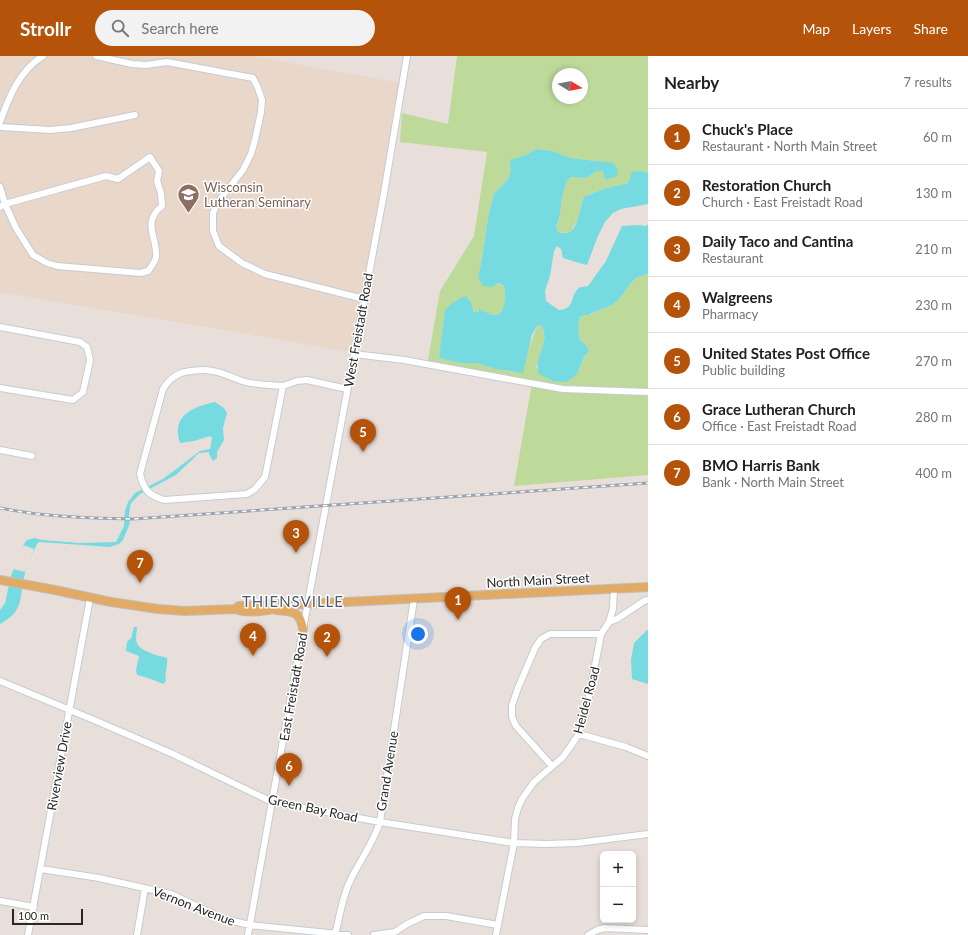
<!DOCTYPE html>
<html lang="en">
<head>
<meta charset="utf-8">
<style>
	body { margin:0; font-family:Lato,sans-serif; background:#f2f2f2; color:#202124 }
	.controls { position:absolute; right:12px; bottom:12px; display:grid; overflow:hidden; border-radius:6px; box-shadow:0 2px 6px #0003 }
	.controls button { width:36px; height:36px; display:grid; place-items:center; padding:0; border:0; border-bottom:1px solid #e0e0e0; background:#fff; color:#202124; font:20px sans-serif }
	.compass { position:absolute; left:552px; top:12px; width:36px; height:36px; border-radius:50%; background:#fff; box-shadow:0 2px 6px #0003; rotate:100deg }
	.scale { position:absolute; left:12px; bottom:10px; width:71px; box-sizing:border-box; padding-left:4px; border:2px solid #272727; border-top:0; font-size:11px; line-height:14px; white-space:nowrap; color:#272727; -webkit-text-stroke:3px #fff; paint-order:stroke }
	.you { position:absolute; left:418px; top:578px; width:14px; height:14px; margin:-10px; border:3px solid #fff; border-radius:50%; background:#1a73e8; box-shadow:0 0 0 6px #1a73e833 }
	.badge { display:grid; place-items:center; width:26px; height:26px; border-radius:50%; background:#b45309; color:#fff; font-size:13px; font-weight:700 }
	.pin { position:absolute; translate:-50% -33px; filter:drop-shadow(0 1px 2px #0008) }
	.pin::after { content:''; position:absolute; top:21px; width:14px; height:12px; background:inherit; clip-path:polygon(0 0,100% 0,50% 100%) }
	.list { margin:0; padding:0; list-style:none }
	h2 { display:flex; justify-content:space-between; align-items:center; height:52px; margin:0; padding:0 16px; font-size:17px }
	h2 small { font-size:13px; font-weight:400; color:#757577 }
	.list li { display:grid; grid-template-columns:26px 1fr auto; gap:12px; align-items:center; box-sizing:border-box; height:56px; padding:0 16px; border-top:1px solid #e0e0e0 }
	.list b { display:block; font-size:15px; white-space:nowrap }
	.list p { margin:0; font-size:13px; white-space:nowrap; color:#757577 }
	.list em { font-size:13px; font-style:normal; color:#757577 }
	.icon { flex:none; width:22px; height:22px; fill:none; stroke:currentColor; stroke-width:2; stroke-linecap:round; stroke-linejoin:round }
	.map { position:relative; flex:none; width:648px; height:879px; overflow:hidden }
	header { display:flex; align-items:center; gap:24px; box-sizing:border-box; height:56px; padding:0 20px; background:#b45309; color:#fff }
	header strong { font-size:19px }
	nav { display:flex; gap:22px; margin-inline-start:auto; font-size:14px }
	.search { width:280px; height:36px; background:#f2f2f2; display:flex; align-items:center; gap:10px; box-sizing:border-box; padding:0 14px; border-radius:22px; color:#757577; font-size:15px }
	main { display:flex }
	aside { flex:1; background:#fff }
	.map>svg:first-child { display:block }
	.education { fill:#e9d8ca }
	.green { fill:#beda9b; fill-rule:evenodd }
	.water { fill:#76dbe1 }
	.pier { fill:#e8dfda }
	.lines { fill:none; stroke-linecap:round; stroke-linejoin:round }
	.minor-casing { stroke:#c5cbd4; stroke-width:8 }
	.major-casing { stroke:#bebebe; stroke-width:10 }
	.minor { stroke:#fff; stroke-width:6 }
	.major { stroke:#e2ab65; stroke-width:8 }
	.rail-casing { stroke:#9da4b0; stroke-width:3 }
	.rail { stroke:#fff; stroke-width:1.5; stroke-dasharray:4.5; stroke-linecap:butt }
	.labels { text-anchor:middle; dominant-baseline:central; stroke-width:3; stroke-linejoin:round; paint-order:stroke }
	.education-label { font-size:13px; fill:#785e54; stroke:#fff; text-anchor:start }
	.street-label { font-size:13px; fill:#272727; stroke:#fff }
	.quarter-label { font-size:15px; letter-spacing:1px; fill:#4c5b73; stroke:#fff }
</style>
</head>
<body>
<header>
<strong>Strollr</strong>
<div class="search"><svg class="icon" aria-label="search" viewBox="0 0 24 24"><circle cx="10" cy="10" r="6"/><path d="M15 15l6 6"/></svg>Search here</div>
<nav><a>Map</a><a>Layers</a><a>Share</a></nav>
</header>
<main>
<div class="map">
<svg width="648" height="879" viewBox="0 0 648 879">
	<rect width="100%" height="100%" fill="#e8dfda"/>
	<!-- education -->
	<path class="education" d="M0 0H252L400 27 351 296 0 236Z"/>
	<!-- green -->
	<path class="green" d="M457 0H648V117L641 115 630 122 628 127 603 133 588 139 582 146 579 161 571 175 567 177 558 176 556 171 560 159 562 141 567 125 571 121 586 122 597 115H603L606 124 603 106 570 102 553 95 537 93 523 100 511 116 508 123 494 138 488 162 482 203 478 221 504 230C506 243 507 247 500 258L492 259 479 254V256H474L472 248 469 242 440 293 439 302 461 307H477L513 316 528 295 537 270 541 269C549 283 541 298 536 312L577 318 584 301 589 295 587 290 580 284 578 270 580 261 586 259H590C597 253 607 253 615 247 624 240 627 229 636 222 639 220 644 219 648 218V419L514 430 532 327 427 309 440 235 474 180 487 96 400 86 402 57 448 68ZM558 18H582V42H558Z"/>
	<!-- water -->
	<path class="water" d="M537 93 553 95 570 102 613 107 618 114 617 120 605 124 603 115H597L586 122 571 121 567 125 562 141 560 159 556 171 558 176C562 177 568 178 571 175 579 168 580 150 584 141L603 133 628 127 632 116 641 115 648 117V148L621 153 613 157 605 166 598 180 587 209C581 208 570 204 563 202L561 193 557 190 554 195 550 220 545 235 546 245 559 254C576 253 569 240 579 232 581 231 585 230 588 230L606 205 622 170 638 169 646 170 648 168V218C644 219 639 220 636 222 627 229 624 240 615 247 607 253 597 253 589 259H586L580 261 578 270 580 284 587 290 589 295 584 301 577 318 567 326 553 325 539 318C532 301 552 287 541 269L537 270 532 279 523 317 496 313 477 307H461L439 302 445 254 451 248 464 240C472 243 472 249 474 256H479V253L492 259 500 258C506 248 506 241 504 230L498 227 492 231 483 230 478 221 482 203 488 162 494 138 508 123 511 115 510 104 523 100Z
		M215 346 224 352 227 357 223 372 224 384 217 396V402L213 405 209 398V396L199 397 176 419 140 438 131 447 129 458 130 467 123 484 119 488 110 491 39 486 37 488C33 497 27 507 25 517 19 541 25 555 0 568V554L5 547 11 520 23 489 27 484 34 482 43 484 79 487 116 486 124 470 125 455 128 446 135 437 163 423 200 395 210 393 212 382 210 380 194 385 180 387C171 360 192 351 215 346Z
		M134 571H137C137 576 135 583 137 587 139 595 160 600 167 602 168 610 164 618 166 625L163 628C154 624 146 621 137 619L136 614 139 600 126 595 127 586 131 582Z
		M648 574V628L632 623 631 604 634 587 646 575Z"/>
	<!-- pier -->
	<path class="pier" d="M23 489 34 493 25 516 13 513Z"/>
	<g class="lines">
		<defs>
			<path id="minor" d="M96 0 132 8 146 9 167 6 253 22 258 32 262 44 261 56 255 84 251 98 243 114 218 146 213 157V175L219 190 242 207 265 218 364 243
				M0 66C9 41 19 15 43 0
				M0 71 50 74 71 72 135 59
				M0 131 5 148 16 172 33 199 47 207 57 210 141 217 148 215C151 211 155 206 156 201 158 182 141 167 162 150L161 137 157 125 159 115 150 101 118 123 106 120 5 148 0 151
				M0 271 80 286 87 291 90 304 83 336 73 344 0 332
				M354 298 404 304 563 333 648 336
				M205 314C222 315 227 320 242 325 255 329 269 329 283 330L265 421 255 433 247 438 164 444C148 439 144 434 140 418L163 333C174 315 186 315 205 314Z
				M283 330 297 325 307 324 347 333
				M0 394 32 400
				M609 566 617 563 644 545 648 544
				M0 625 94 664 173 698 272 746 380 766 514 787 546 788 577 787 648 778
				M579 678 626 691 648 700
				M552 710 516 670 512 661V649L518 632 535 592 541 583 550 578H601
				M41 813 99 822 171 838 224 863 250 869 348 879
				M0 845 34 851
				M28 879 90 542
				M137 879 145 832
				M248 879 303 573 384 137 407 0
				M335 879C340 859 343 837 353 819 363 800 373 787 380 766L414 543
				M374 879 395 876 407 868 424 860H446L498 869
				M496 879 514 787 515 763 518 752 522 743 534 726 563 701 579 678 588 646 601 578 609 566 613 553 614 532
				M588 879 597 874 605 872 648 874"/>
			<path id="major" d="M0 524 55 534 111 546 158 553 185 555 235 553C247 558 271 555 283 550
				M235 553 239 550 276 548 286 549 648 531
				M276 554C292 556 300 554 303 573"/>
		</defs>
		<!-- minor casing -->
		<use href="#minor" class="minor-casing"/>
		<!-- major casing -->
		<use href="#major" class="major-casing"/>
		<!-- minor -->
		<use href="#minor" class="minor"/>
		<!-- major -->
		<use href="#major" class="major"/>
		<defs>
			<path id="rail" d="M0 452C44 461 89 462 133 463L648 427"/>
		</defs>
		<!-- rail casing -->
		<use href="#rail" class="rail-casing"/>
		<!-- rail -->
		<use href="#rail" class="rail"/>
	</g>
	<!-- icons -->
	<defs>
		<symbol id="university-pin" viewBox="-11 -11 22 30"><path d="M0 17L-7.5 6A9.5 9.5 0 1 1 7.5 6Z" fill="#8d6e63" stroke="#fff"/><path d="M0-5L7-2L0 1L-7-2ZM-4 1L0 2.5L4 1V4Q0 6-4 4Z" fill="#fff"/></symbol>
	</defs>
	<g fill-rule="evenodd">
		<use href="#university-pin" x="176" y="126" width="25" height="34"/>
	</g>
	<g class="labels">
		<!-- education labels -->
		<g class="education-label">
			<text x="204" y="131">Wisconsin<tspan x="204" dy="15">Lutheran Seminary</tspan></text>
		</g>
		<!-- street labels -->
		<g class="street-label">
			<text transform="translate(358 274) rotate(-80)">West Freistadt Road</text>
			<text transform="translate(538 524) rotate(-3)">North Main Street</text>
			<text transform="translate(293 631) rotate(-80)">East Freistadt Road</text>
			<text transform="translate(586 644) rotate(-75)">Heidel Road</text>
			<text transform="translate(59 710) rotate(-80)">Riverview Drive</text>
			<text transform="translate(387 715) rotate(-81)">Grand Avenue</text>
			<text transform="translate(313 752) rotate(12)">Green Bay Road</text>
			<text transform="translate(194 850) rotate(21)">Vernon Avenue</text>
		</g>
		<!-- quarter labels -->
		<g class="quarter-label">
			<text x="293" y="545">THIENSVILLE</text>
		</g>
	</g>
</svg>
<div class="controls">
<button>+</button>
<button>−</button>
</div>
<svg class="compass" viewBox="-18 -18 36 36"><path d="M0-13l5 13h-10z" fill="#e53935"/><path d="M0 13l5-13h-10z" fill="#757577"/></svg>
<div class="scale">100 m</div>
<div class="you"></div>
<div class="pin badge" style="left:458px;top:564px">1</div>
<div class="pin badge" style="left:327px;top:601px">2</div>
<div class="pin badge" style="left:296px;top:497px">3</div>
<div class="pin badge" style="left:253px;top:600px">4</div>
<div class="pin badge" style="left:363px;top:396px">5</div>
<div class="pin badge" style="left:289px;top:730px">6</div>
<div class="pin badge" style="left:140px;top:527px">7</div>
</div>
<aside>
<h2>Nearby<small>7 results</small></h2>
<ul class="list">
<li><span class="badge">1</span><div><b>Chuck's Place</b><p>Restaurant · North Main Street</p></div><em>60 m</em></li>
<li><span class="badge">2</span><div><b>Restoration Church</b><p>Church · East Freistadt Road</p></div><em>130 m</em></li>
<li><span class="badge">3</span><div><b>Daily Taco and Cantina</b><p>Restaurant</p></div><em>210 m</em></li>
<li><span class="badge">4</span><div><b>Walgreens</b><p>Pharmacy</p></div><em>230 m</em></li>
<li><span class="badge">5</span><div><b>United States Post Office</b><p>Public building</p></div><em>270 m</em></li>
<li><span class="badge">6</span><div><b>Grace Lutheran Church</b><p>Office · East Freistadt Road</p></div><em>280 m</em></li>
<li><span class="badge">7</span><div><b>BMO Harris Bank</b><p>Bank · North Main Street</p></div><em>400 m</em></li>
</ul>
</aside>
</main>
</body>
</html>
